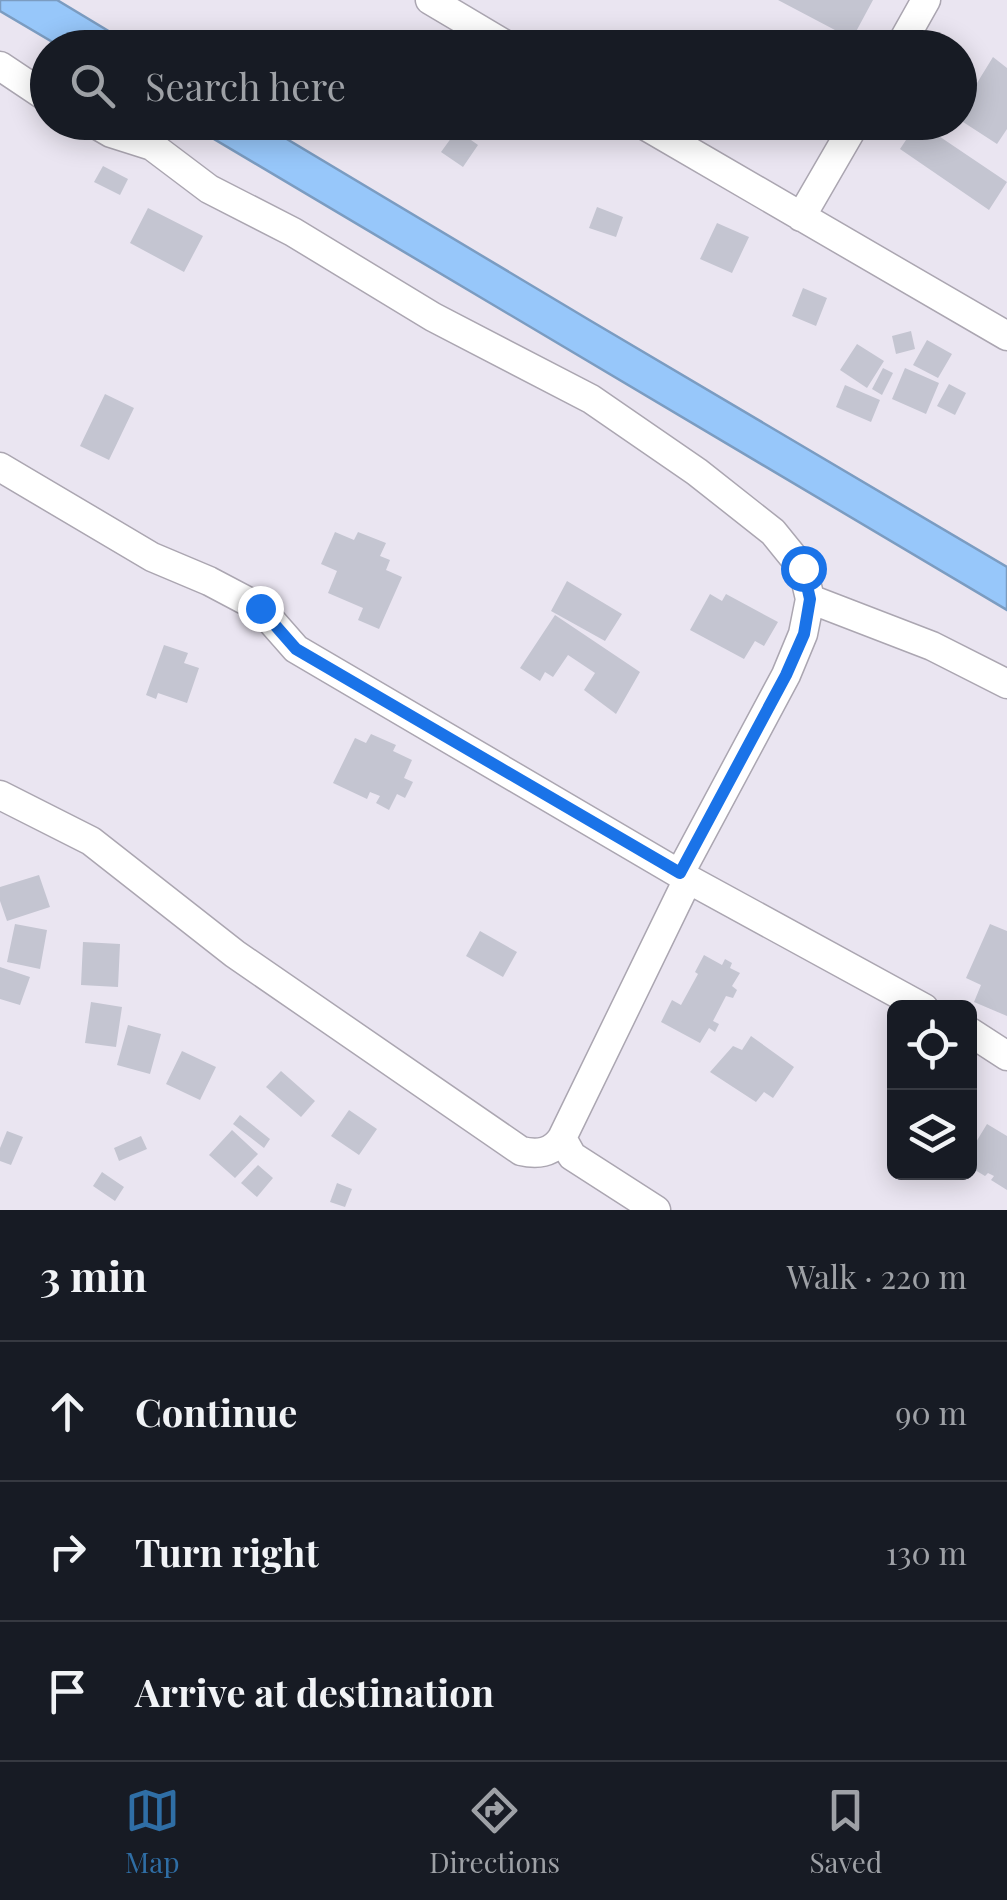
<!DOCTYPE html>
<html lang="en">
<head>
<meta charset="utf-8">
<style>
	body { margin:0; font-family:"Playfair Display",serif; background:#20242c; color:#f1f3f6 }
	.controls { position:absolute; right:30px; bottom:30px; display:grid; overflow:hidden; border-radius:15px; box-shadow:0 5px 25px #0003 }
	.controls button { width:90px; height:90px; display:grid; place-items:center; padding:0; border:0; border-bottom:2px solid #363941; background:#171b24; color:#f1f3f6; font:50px sans-serif }
	.stop { position:absolute; width:30px; height:30px; margin:-22px; border:8px solid #1a73e8; border-radius:50%; background:#fff }
	.stop.end { background:#1a73e8; border-color:#fff; box-shadow:0 2px 10px #0008 }
	.list { margin:0; padding:0; list-style:none }
	h2 { display:flex; justify-content:space-between; align-items:center; height:130px; margin:0; padding:0 40px; font-size:42px }
	h2 small { font-size:32px; font-weight:400; color:#9ea1a6 }
	.list li { display:grid; grid-template-columns:65px 1fr auto; gap:30px; align-items:center; box-sizing:border-box; height:140px; padding:0 40px; border-top:2px solid #363941 }
	.list b { display:block; font-size:38px; white-space:nowrap }
	.list em { font-size:32px; font-style:normal; color:#9ea1a6 }
	.icon { flex:none; width:55px; height:55px; fill:none; stroke:currentColor; stroke-width:2; stroke-linecap:round; stroke-linejoin:round }
	.map { position:relative; flex:none; width:1007px; height:1210px; overflow:hidden }
	.search { position:absolute; background:#171b24; box-shadow:0 5px 25px #0003; left:30px; right:30px; top:30px; height:110px; display:flex; align-items:center; gap:25px; box-sizing:border-box; padding:0 35px; border-radius:55px; color:#9ea1a6; font-size:38px }
	.sheet { height:550px; background:#171b24 }
	nav { display:flex; justify-content:space-around; align-items:center; box-sizing:border-box; height:140px; border-top:2px solid #363941; background:#171b24; font-size:28px; color:#9ea1a6 }
	nav a { display:grid; justify-items:center; gap:5px }
	nav .on { color:#2f6ea5 }
	.map>svg:first-child { display:block }
	.water { fill:#97c7fa; stroke:#7b9cc1; stroke-width:2.5 }
	.building { fill:#c4c5d1 }
	.lines { fill:none; stroke-linecap:round; stroke-linejoin:round }
	.minor-casing { stroke:#aba6b1; stroke-width:31 }
	.minor { stroke:#fff; stroke-width:28 }
	.route { stroke:#1a73e8; stroke-width:12 }
</style>
</head>
<body>
<div class="map">
<svg width="1007" height="1210" viewBox="0 0 1007 1210">
	<rect width="100%" height="100%" fill="#eae5f1"/>
	<!-- water -->
	<path class="water" d="M0 0H57L135 47H61L0 11Z
		M187 123H260L591 321 1007 567V610Z"/>
	<!-- building -->
	<path class="building" d="M778 0H873L852 39Z
		M348 33 378 44 377 48H343Z
		M389 33 414 44 412 48H383Z
		M993 57 1007 68V129L997 144 960 120V91L964 84 977 83Z
		M918 122 1007 182 989 210 900 149Z
		M457 130 478 145 463 167 441 152Z
		M103 166 128 179 120 195 94 182Z
		M597 207 623 217 616 237 589 228Z
		M148 208 203 236 184 272 130 243Z
		M717 223 749 237 732 273 700 259Z
		M803 288 827 298 816 326 792 316Z
		M911 331 915 349 896 354 892 336Z
		M927 340 952 354 938 378 913 365Z
		M857 344 884 361 867 388 840 370Z
		M883 368 893 373 882 395 872 389Z
		M905 368 939 383 926 414 892 399Z
		M949 384 966 393 955 415 937 406Z
		M845 385 880 400 871 422 836 407Z
		M105 394 134 408 109 460 80 446Z
		M335 532 354 540 358 532 386 543 380 556 390 560 386 570 402 577 379 629 358 620 363 608 328 593 337 571 321 564Z
		M567 581 622 614 605 641 551 611Z
		M710 594 722 601 726 594 778 622 764 646 755 641 744 659 690 630Z
		M555 615 640 672 616 714 584 690 595 673 568 655 553 677 545 672 540 681 520 668Z
		M164 645 188 653 184 663 199 668 187 703 158 693 156 699 146 695Z
		M371 734 396 745 393 751 412 760 404 778 413 782 405 798 397 794 389 810 376 803 380 796 370 792 367 799 333 783 355 738 366 743Z
		M39 875 50 907 7 921 0 901V887Z
		M15 924 47 930 40 969 7 962Z
		M990 924 1007 931V1016L974 1002 981 985 966 978Z
		M480 931 517 952 503 977 466 956Z
		M83 942 120 944 118 987 81 985Z
		M704 955 722 965 725 959 732 963 730 968 740 973 732 986 737 990 733 998 726 996 713 1021 719 1024 715 1032 709 1028 700 1043 661 1022 672 1000 681 1005 698 974 695 972Z
		M0 967 30 977 20 1005 0 999Z
		M91 1002 122 1007 116 1047 85 1043Z
		M128 1025 161 1034 150 1074 117 1065Z
		M751 1036 794 1067 773 1098 764 1092 756 1102 710 1072 733 1046 742 1050Z
		M182 1051 216 1067 200 1100 166 1084Z
		M281 1071 315 1101 301 1117 266 1087Z
		M349 1110 377 1129 359 1155 331 1136Z
		M240 1115 270 1139 264 1148 233 1124Z
		M987 1124 1007 1136V1190L991 1180 994 1176 988 1173 985 1176 970 1167 972 1163 970 1161V1152Z
		M232 1130 258 1154 235 1178 209 1155Z
		M7 1131 23 1137 11 1165 0 1161V1148Z
		M141 1136 147 1149 119 1161 114 1148Z
		M258 1165 273 1178 257 1197 241 1183Z
		M102 1172 124 1187 115 1201 93 1186Z
		M337 1183 352 1189 345 1207 330 1202Z"/>
	<g class="lines">
		<defs>
			<path id="minor" d="M430 0 511 48
				M899 48 926 0
				M0 66 48 98
				M92 122 111 133 152 146 209 189 293 232 433 317 591 399 697 472 773 532 803 569 810 599 803 634 786 675 680 873
				M639 122 1007 336
				M801 217 856 122
				M0 467 152 557 209 581 260 608 296 649 688 879 924 1008
				M810 599 932 646 1007 684
				M0 795 91 841 235 954 521 1151C538 1155 552 1153 562 1138
				M970 1032 1007 1056
				M656 1210 572 1156 562 1138 688 879"/>
		</defs>
		<!-- minor casing -->
		<use href="#minor" class="minor-casing"/>
		<!-- minor -->
		<use href="#minor" class="minor"/>
	</g>
	<g class="lines">
		<!-- route -->
		<path class="route" d="M260 608 296 649 680 873 786 675 804 634 810 599 803 568"/>
	</g>
</svg>
<div class="controls">
<button><svg class="icon" aria-label="locate" viewBox="0 0 24 24"><circle cx="12" cy="12" r="6"/><path d="M12 2v4M12 18v4M2 12h4M18 12h4"/></svg></button>
<button><svg class="icon" aria-label="layers" viewBox="0 0 24 24"><path d="M12 4l9 5-9 5-9-5zM3 14l9 5 9-5"/></svg></button>
</div>
<div class="stop" style="left:803px;top:568px"></div>
<div class="stop end" style="left:260px;top:608px"></div>
<div class="search"><svg class="icon" aria-label="search" viewBox="0 0 24 24"><circle cx="10" cy="10" r="6"/><path d="M15 15l6 6"/></svg>Search here</div>
</div>
<section class="sheet">
<h2>3 min<small>Walk · 220 m</small></h2>
<ul class="list">
<li><svg class="icon" aria-label="ahead" viewBox="0 0 24 24"><path d="M12 20V5M6 11l6-6 6 6"/></svg><div><b>Continue</b></div><em>90 m</em></li>
<li><svg class="icon" aria-label="right" viewBox="0 0 24 24"><path d="M7 20v-9h11M14 6l5 5-5 5"/></svg><div><b>Turn right</b></div><em>130 m</em></li>
<li><svg class="icon" aria-label="arrive" viewBox="0 0 24 24"><path d="M6 21V4h12l-3 4 3 4H6"/></svg><div><b>Arrive at destination</b></div></li>
</ul>
</section>
<nav>
<a class="on"><svg class="icon" aria-label="map" viewBox="0 0 24 24"><path d="M3 6l6-2 6 2 6-2v14l-6 2-6-2-6 2zM9 4v14M15 6v14"/></svg>Map</a>
<a><svg class="icon" aria-label="directions" viewBox="0 0 24 24"><path d="M12 3l9 9-9 9-9-9zM9 14v-3h6M13 9l2 2-2 2"/></svg>Directions</a>
<a><svg class="icon" aria-label="saved" viewBox="0 0 24 24"><path d="M7 4h10v16l-5-4-5 4z"/></svg>Saved</a>
</nav>
</body>
</html>
